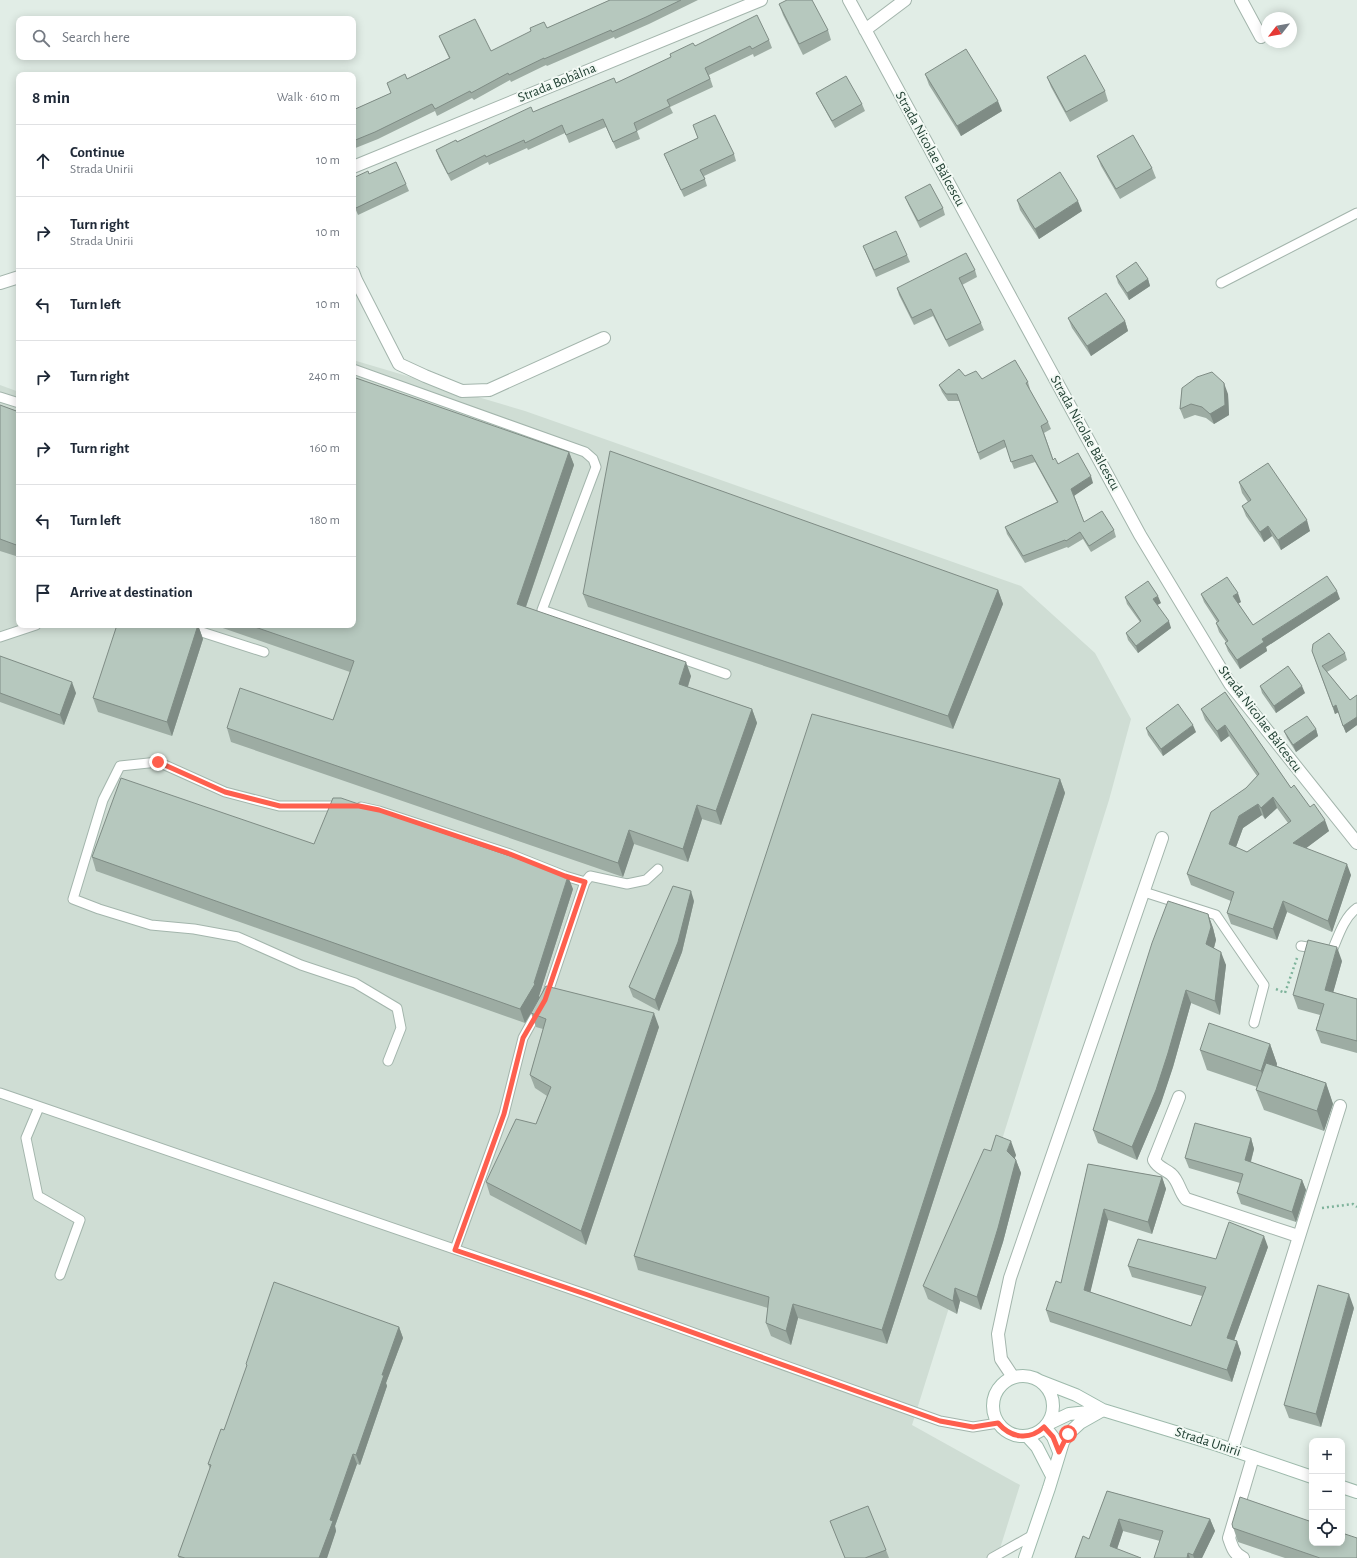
<!DOCTYPE html>
<html lang="en">
<head>
<meta charset="utf-8">
<style>
	body { margin:0; font-family:"Alegreya Sans",sans-serif; background:#f2f2f3; color:#1f2937 }
	.controls { position:absolute; right:12px; bottom:12px; display:grid; overflow:hidden; border-radius:8px; box-shadow:0 2px 10px #0003 }
	.controls button { width:36px; height:36px; display:grid; place-items:center; padding:0; border:0; border-bottom:1px solid #e0e1e3; background:#fff; color:#1f2937; font:20px sans-serif }
	.compass { position:absolute; left:1261px; top:12px; width:36px; height:36px; border-radius:50%; background:#fff; box-shadow:0 2px 10px #0003; rotate:239deg }
	.stop { position:absolute; width:12px; height:12px; margin:-9px; border:3px solid #fe5f4e; border-radius:50%; background:#fff }
	.stop.end { background:#fe5f4e; border-color:#fff; box-shadow:0 1px 4px #0008 }
	.list { margin:0; padding:0; list-style:none }
	h2 { display:flex; justify-content:space-between; align-items:center; height:52px; margin:0; padding:0 16px; font-size:17px }
	h2 small { font-size:13px; font-weight:400; color:#747a83 }
	.list li { display:grid; grid-template-columns:26px 1fr auto; gap:12px; align-items:center; box-sizing:border-box; height:72px; padding:0 16px; border-top:1px solid #e0e1e3 }
	.list b { display:block; font-size:15px; white-space:nowrap }
	.list p { margin:0; font-size:13px; white-space:nowrap; color:#747a83 }
	.list em { font-size:13px; font-style:normal; color:#747a83 }
	.icon { flex:none; width:22px; height:22px; fill:none; stroke:currentColor; stroke-width:2; stroke-linecap:round; stroke-linejoin:round }
	.map { position:relative; flex:none; width:1357px; height:1558px; overflow:hidden }
	.search { position:absolute; background:#fff; box-shadow:0 2px 10px #0003; left:16px; top:16px; width:340px; height:44px; display:flex; align-items:center; gap:10px; box-sizing:border-box; padding:0 14px; border-radius:8px; color:#747a83; font-size:15px }
	.panel { position:absolute; background:#fff; box-shadow:0 2px 10px #0003; left:16px; top:72px; width:340px; height:556px; border-radius:8px }
	.map>svg:first-child { display:block }
	.built { fill:#cfddd4 }
	.lines { fill:none; stroke-linecap:round; stroke-linejoin:round }
	.lane-casing { stroke:#a3b5ac; stroke-width:11 }
	.street-casing { stroke:#a3b5ac; stroke-width:14 }
	.secondary-casing { stroke:#9ebaac; stroke-width:14 }
	.path { stroke:#7eb39b; stroke-width:2.5; stroke-dasharray:2 3; stroke-linecap:butt }
	.lane { stroke:#fff; stroke-width:9 }
	.street { stroke:#fff; stroke-width:12 }
	.secondary { stroke:#fff; stroke-width:12 }
	.wall { fill:#9daca3; fill-rule:evenodd }
	.shaded-wall { fill:#7f8c85 }
	.building { fill:#b6c8be; stroke:#7f8c85; fill-rule:evenodd }
	.route { stroke:#fe5f4e; stroke-width:5 }
	.labels { text-anchor:middle; dominant-baseline:central; stroke-width:4; stroke-linejoin:round; paint-order:stroke }
	.street-label { font-size:14px; fill:#203f32; stroke:#f2f9f4 }
</style>
</head>
<body>
<div class="map">
<svg width="1357" height="1558" viewBox="0 0 1357 1558">
	<rect width="100%" height="100%" fill="#e1ede6"/>
	<!-- built -->
	<path class="built" d="M353 360 525 411 1021 586 1095 653 1131 719 1109 800 912 1425 1020 1485 997 1558H0V385L19 392V625H353Z"/>
	<g class="lines">
		<defs>
			<path id="lane" d="M1221 283 1357 213
				M353 369 585 452 593 459 596 467 542 610 726 674
				M0 397 19 403
				M180 625 264 652
				M0 637 36 625
				M342 806H279L225 792 158 762 120 766 103 800 73 899 99 909 151 925 194 929 238 937 301 965 355 983 397 1008 401 1028 388 1061
				M361 807 379 811 510 854 565 876 585 882 590 876 627 884 646 880 658 869
				M1144 892 1216 915 1264 985 1254 1023
				M1301 946 1332 951C1338 937 1344 917 1357 908
				M546 998 585 882
				M0 1093 588 1295 940 1421 973 1427 998 1423
				M39 1107 26 1138 38 1196 80 1220 60 1275
				M455 1249 504 1114 523 1038 539 1009
				M992 1558 1033 1535"/>
			<path id="street" d="M849 0 1140 535 1230 684 1357 843
				M1241 0 1261 37
				M865 30 905 0
				M353 167 761 0
				M353 272 356 280 399 364 425 376 462 391 489 390 604 338
				M0 283 19 277
				M1179 1097 1154 1160C1158 1168 1165 1169 1171 1174 1179 1181 1179 1191 1186 1199L1298 1236
				M1013 1377 1001 1359 998 1334 1010 1278 1162 838
				M1232 1450 1340 1106
				M1243 1558C1234 1554 1232 1547 1229 1538L1253 1457"/>
			<path id="secondary" d="M993 1406a30 30 0 1 1 60 0a30 30 0 1 1-60 0Z
				M1040 1381 1076 1395 1103 1410 1218 1445 1312 1477
				M1048 1424 1069 1414 1098 1411
				M1045 1427 1053 1437 1059 1452
				M1027 1436 1037 1447 1052 1476
				M1342 1487 1357 1492
				M1025 1558 1049 1488 1063 1442 1068 1434 1080 1423 1103 1410"/>
		</defs>
		<!-- lane casing -->
		<use href="#lane" class="lane-casing"/>
		<!-- street casing -->
		<use href="#street" class="street-casing"/>
		<!-- secondary casing -->
		<use href="#secondary" class="secondary-casing"/>
		<!-- path -->
		<path class="path" d="M1276 989 1285 993 1297 958
			M1322 1208 1353 1204 1357 1207"/>
		<!-- lane -->
		<use href="#lane" class="lane"/>
		<!-- street -->
		<use href="#street" class="street"/>
		<!-- secondary -->
		<use href="#secondary" class="secondary"/>
	</g>
	<!-- wall -->
	<path class="wall" d="M610 0H698L649 24 615 39 614 37 547 66 546 65 511 82 510 80 474 100 472 98 437 116 435 111 378 139 353 149V110L391 93 387 83 407 79 449 58 442 43 439 36 491 51 547 28Z
		M779 4 828 30 831 40 803 55 783 15Z
		M769 40 772 48 754 57 753 54 709 75 713 87 670 107 673 113 637 131 640 139 616 149 606 127 569 143 565 133 528 150 527 148 489 165 488 162 451 181 439 158 436 150 533 112 616 83 695 46Z
		M925 74 1002 111 961 136 929 85Z
		M1047 77 1105 91 1108 101 1070 122 1051 87Z
		M816 93 862 104 865 111 835 128 819 99Z
		M693 125 734 154 736 161 704 176 707 186 684 197 667 161 664 154 698 138Z
		M1097 156 1152 168 1156 178 1120 199 1101 166Z
		M353 178 406 184 409 191 358 215 353 203Z
		M905 197 943 208 945 215 920 228 908 204Z
		M1017 200 1082 211 1039 239 1020 210Z
		M863 246 907 255 910 262 876 277Z
		M975 270 977 277 962 285 981 323 984 330 949 347 933 316 914 325 899 295 897 288Z
		M1116 276 1148 279 1150 286 1129 300 1118 283Z
		M1068 318 1125 321 1128 331 1091 356 1072 328Z
		M965 376 982 379 1028 382 1030 389V390L1048 422 1051 429 1044 433 1053 459 1058 464 1093 483 1074 495 1084 522 1114 530 1116 537 1091 552 1083 539 1068 548 1067 547 1025 563 1007 534 1005 527 1057 502 1035 462 1014 469 1006 447 980 460 960 401H948L942 392 939 385Z
		M1182 388 1228 394 1229 415 1214 424 1206 418 1195 415 1184 419 1180 409Z
		M0 405 19 412V557L0 551Z
		M569 452 574 465 526 607 691 676 688 687 752 709 757 723 721 825 702 819 688 862 634 844 623 877 231 742 227 728 333 720 350 672 214 625H353Z
		M1239 482 1310 531 1281 550 1272 536 1264 542 1246 516 1242 506 1248 502 1242 493Z
		M998 590 1003 604 953 729 588 607 583 594Z
		M1201 594 1241 602 1238 603 1253 625 1340 599 1266 647 1267 651 1240 669 1228 651 1225 643 1226 642 1219 632 1216 623 1217 622 1204 602Z
		M1125 597 1161 603 1157 605 1171 628 1138 653 1128 640 1126 633 1140 622 1127 604Z
		M198 625 203 639 172 736 98 712 93 698Z
		M200 625H208L207 627Z
		M1312 651 1345 653 1347 660 1327 672 1350 700 1357 695V725L1346 733 1338 712 1335 714Z
		M0 656 76 693 64 725 0 702Z
		M1260 686 1305 693 1276 713 1262 693Z
		M1225 692 1291 788 1310 807 1329 831 1306 848 1351 875 1332 932 1287 912 1277 940 1231 924 1227 913 1231 901 1191 885 1187 874 1246 788 1257 776 1229 736 1221 742 1205 720 1201 709ZM1277 808 1288 823 1247 852 1236 847 1243 828 1262 815 1265 819Z
		M1146 728 1196 732 1163 756 1148 735Z
		M1316 729 1318 736 1296 752 1287 738 1284 731Z
		M1060 779 1065 793 887 1344 798 1318 791 1345 771 1336 766 1323 768 1308 638 1270 634 1256Z
		M314 844 573 889 539 996 540 998 525 1023 96 871 92 857Z
		M694 901 682 952 659 1011 633 997 629 987Z
		M1208 914 1213 928 1216 940 1214 948 1226 965 1220 1015 1191 1003 1173 1067 1161 1103 1137 1160 1098 1143 1093 1130Z
		M1342 961 1333 992 1357 999V1053L1321 1043 1316 1030 1320 1015 1298 1009 1293 995Z
		M531 1013 659 1027 586 1245 490 1195 486 1182 536 1124 547 1096 535 1088 530 1075 543 1029 536 1027Z
		M1270 1044 1277 1064V1066L1326 1083 1333 1104 1324 1131 1264 1110 1256 1090 1257 1087 1207 1070 1200 1050Z
		M1251 1138 1254 1149 1251 1162 1302 1180 1306 1190 1296 1222 1241 1204 1237 1193 1240 1183 1189 1168 1185 1158Z
		M991 1151 1016 1155 1015 1158 1021 1173 1003 1242 981 1310 960 1301 957 1314 928 1299 923 1286Z
		M1088 1164 1162 1177 1166 1189 1152 1234 1108 1220 1090 1292 1191 1326 1202 1296 1132 1277 1128 1266 1216 1259 1268 1247 1234 1340 1237 1341 1241 1353 1232 1382 1050 1322 1046 1310 1061 1283Z
		M1354 1308 1321 1427 1289 1418 1284 1405Z
		M399 1327 403 1338 386 1383 387 1386 360 1465 357 1464 335 1526 336 1531 327 1558H179L178 1556 210 1469 208 1464 224 1430 247 1367 246 1364Z
		M1107 1491 1210 1519 1215 1531 1202 1558H1154L1160 1541 1123 1531 1117 1549 1089 1539Z
		M830 1521 886 1550 889 1558H845Z
		M1232 1524 1357 1558H1285L1238 1542Z"/>
	<!-- shaded-wall -->
	<path class="shaded-wall" d="M998 101 1002 111 961 136 957 126Z
		M1078 201 1082 211 1039 239 1035 229Z
		M1148 279 1150 286 1129 300 1127 293Z
		M1125 321 1128 331 1091 356 1087 346Z
		M1224 383 1228 394 1229 415 1214 424 1210 414Z
		M569 452 574 465 522 618 517 604Z
		M1091 476 1093 483 1074 496 1071 489Z
		M1307 520 1310 531 1281 550 1278 540Z
		M1268 526 1272 536 1264 542 1260 532Z
		M998 590 1003 604 953 729 948 716Z
		M1337 591 1340 599 1266 647 1267 651 1240 669 1237 660 1262 639Z
		M1238 593 1241 602 1236 605 1233 596Z
		M1158 596 1161 603 1155 606 1153 599Z
		M1169 621 1171 628 1138 653 1136 646Z
		M198 625 203 639 172 736 167 722Z
		M686 662 691 676 684 698 679 684Z
		M72 682 76 693 64 725 60 715Z
		M1302 686 1305 693 1276 713 1274 706Z
		M1336 705 1339 712 1335 714 1333 707Z
		M752 709 757 723 721 825 716 811Z
		M1357 717V725L1346 733 1343 726Z
		M1193 725 1196 732 1163 756 1161 749Z
		M1225 725 1229 736 1221 742 1217 731Z
		M1316 729 1318 736 1296 752 1293 745Z
		M1060 779 1065 793 887 1344 882 1330Z
		M1273 797 1277 808 1265 819 1261 808Z
		M1258 804 1262 815 1243 828 1233 855 1229 844 1239 816Z
		M697 805 702 819 688 862 683 849Z
		M1325 820 1329 831 1297 855 1293 843Z
		M629 830 634 844 623 877 618 863Z
		M1347 864 1351 875 1332 932 1328 921Z
		M568 876 573 889 539 996 540 998 525 1023 520 1009 534 983Z
		M691 891 694 901 682 952 659 1011 655 1000Z
		M1283 901 1287 912 1277 940 1273 929Z
		M1208 914 1213 928 1216 940 1211 958 1206 944Z
		M1337 947 1342 961 1330 1004 1325 990Z
		M1221 952 1226 965 1220 1015 1215 1001Z
		M1186 990 1191 1003 1173 1067 1161 1103 1137 1160 1132 1147Z
		M654 1013 659 1027 586 1245 581 1231Z
		M1270 1044 1277 1064 1268 1091 1261 1071Z
		M1326 1083 1333 1104 1324 1131 1317 1111Z
		M1251 1138 1254 1149 1248 1171 1245 1160Z
		M1011 1141 1016 1155 1012 1164 1007 1151Z
		M1016 1160 1021 1173 1003 1242 981 1310 977 1297Z
		M1162 1177 1166 1189 1152 1234 1148 1222Z
		M1302 1180 1306 1190 1296 1222 1292 1212Z
		M1104 1209 1108 1220 1088 1302 1084 1290Z
		M1264 1236 1268 1247 1231 1349 1227 1338Z
		M955 1288 960 1301 957 1314 953 1301Z
		M1349 1294 1354 1308 1321 1427 1316 1414Z
		M793 1304 798 1318 791 1345 786 1331Z
		M399 1327 403 1338 386 1383 387 1386 360 1465 356 1455 382 1375Z
		M1237 1341 1241 1353 1232 1382 1227 1370Z
		M353 1454 357 1464 335 1526 336 1531 327 1558H319L330 1520Z
		M1119 1519 1123 1531 1114 1558 1110 1546Z
		M1210 1519 1215 1531 1202 1558H1194L1193 1555Z
		M1188 1553 1190 1558H1187Z"/>
	<!-- building -->
	<path class="building" d="M610 0H681L646 17 612 32 611 30 544 59V58L509 75 508 73 471 93 470 91 435 109 432 104 375 132 353 141V110L391 93 387 83 405 74 407 79 450 58 439 36 475 19 491 51 531 31 530 28 544 22 547 28Z
		M787 0H812L828 30 799 44 779 4Z
		M757 15 769 40 752 49 750 46 705 68 710 79 667 100 670 106 634 123 637 131 613 142 603 119 566 135 562 125 525 143 524 140 486 157 485 155 448 174 436 150 456 140 457 142 531 107 533 112 614 78 616 83 671 57 670 54 693 43 695 46Z
		M966 49 998 101 957 126 925 74Z
		M1085 55 1105 91 1066 112 1047 77Z
		M846 76 862 104 832 121 816 93Z
		M715 115 734 154 700 170 705 179 681 190 664 154 698 138 693 125Z
		M1133 135 1152 168 1116 189 1097 156Z
		M396 162 406 184 356 208 353 202V178L368 171 369 174Z
		M1060 172 1078 201 1035 229 1017 200Z
		M930 184 943 208 918 221 905 197Z
		M896 231 907 255 874 270 863 246Z
		M966 253 975 270 959 278 981 323 946 340 931 309 912 318 897 288Z
		M1136 262 1148 279 1127 293 1116 276Z
		M1106 293 1125 321 1087 346 1068 318Z
		M1015 360 1028 382 1026 383 1048 422 1041 426 1053 460 1055 458 1058 464 1078 453 1091 476 1071 489 1084 522 1102 511 1114 530 1089 546 1080 532 1066 541 1065 540 1023 556 1005 527 1058 502 1032 455 1011 462 1004 440 978 453 957 394H946L939 385 959 369 965 376 976 371 982 379Z
		M1212 372 1224 383 1225 405 1210 414 1202 407 1191 404 1180 409 1182 388 1197 377Z
		M353 377 569 452 517 604 686 662 679 684 752 709 716 811 697 805 683 849 629 830 618 863 227 728 240 688 333 720 354 661 249 625H353Z
		M0 405 19 412V546L0 539Z
		M610 451 998 590 948 716 583 594Z
		M1268 463 1307 520 1278 540 1268 526 1260 532 1242 506 1251 500 1239 482Z
		M1327 576 1337 591 1262 639 1264 642 1237 660 1225 643 1228 641 1216 623 1219 621 1201 594 1227 577 1238 593 1233 596 1253 625Z
		M1148 581 1158 596 1153 599 1169 621 1136 646 1126 633 1141 621 1125 597Z
		M117 625H198L167 722 93 698Z
		M1329 633 1345 653 1322 666 1350 700 1357 695V717L1343 726 1336 705 1333 707 1312 651 1313 644Z
		M0 656 72 682 60 715 0 693Z
		M1288 666 1302 686 1274 706 1260 686Z
		M1225 692 1291 788 1294 785 1310 807 1314 804 1325 820 1293 843 1347 864 1328 921 1283 901 1273 929 1227 913 1234 892 1187 874 1211 812 1246 788 1259 774 1225 725 1217 731 1201 709ZM1273 797 1291 821 1247 852 1229 844 1239 816 1258 804 1261 808Z
		M1178 704 1193 725 1161 749 1146 728Z
		M812 714 1060 779 882 1330 793 1304 786 1331 766 1323 769 1297 634 1256Z
		M1307 716 1316 729 1293 745 1284 731Z
		M121 778 314 844 333 798H341L568 876 534 983 535 984 520 1009 92 857Z
		M673 886 691 891 678 942 655 1000 629 987Z
		M1168 901 1208 914 1211 927 1206 944 1221 952 1215 1001 1186 990 1168 1053 1156 1090 1132 1147 1093 1130 1152 943Z
		M1308 940 1337 947 1325 990 1357 999V1041L1316 1030 1324 1004 1293 995Z
		M546 986 654 1013 581 1231 486 1182 516 1119 536 1124 551 1087 530 1075 546 1019 531 1013Z
		M1209 1023 1270 1044 1261 1071 1200 1050Z
		M1266 1063 1326 1083 1317 1111 1256 1090Z
		M1195 1123 1251 1138 1245 1160 1302 1180 1292 1212 1237 1193 1243 1174 1185 1158Z
		M996 1135 1011 1141 1007 1151 1016 1160 998 1228 977 1297 955 1288 953 1301 923 1286 984 1149 991 1151Z
		M1088 1164 1162 1177 1148 1222 1104 1209 1084 1290 1191 1326 1206 1287 1128 1266 1138 1239 1216 1259 1229 1222 1264 1236 1227 1338 1237 1341 1227 1370 1046 1310 1056 1281 1061 1283Z
		M274 1282 399 1327 382 1375H384L356 1455 353 1454 330 1520 333 1521 319 1558H185L178 1556 211 1465 208 1464 221 1429 224 1430 247 1365 246 1364Z
		M1318 1285 1349 1294 1316 1414 1284 1405Z
		M1107 1491 1210 1519 1193 1555 1188 1553 1187 1558H1154L1163 1531 1119 1519 1110 1546 1141 1558H1075L1083 1536 1089 1539Z
		M1240 1497 1312 1522V1543H1342V1533L1357 1538V1558H1320L1233 1528 1232 1524Z
		M868 1506 886 1550 865 1558H845L830 1521Z"/>
	<g class="lines">
		<!-- route -->
		<path class="route" d="M158 762 225 792 280 806H359L379 810 510 854 565 876 585 882 545 1000 523 1038 504 1114 455 1250 588 1295 940 1421 973 1427 998 1423C1011 1438 1029 1441 1044 1427L1053 1437 1059 1452 1068 1434"/>
	</g>
	<g class="labels">
		<!-- street labels -->
		<g class="street-label">
			<text transform="translate(557 83) rotate(-22)">Strada Bobâlna</text>
			<text transform="translate(930 149) rotate(61)">Strada Nicolae Bălcescu</text>
			<text transform="translate(1085 433) rotate(61)">Strada Nicolae Bălcescu</text>
			<text transform="translate(1260 719) rotate(53)">Strada Nicolae Bălcescu</text>
			<text transform="translate(1208 1442) rotate(18)">Strada Unirii</text>
		</g>
	</g>
</svg>
<div class="controls">
<button>+</button>
<button>−</button>
<button><svg class="icon" aria-label="locate" viewBox="0 0 24 24"><circle cx="12" cy="12" r="6"/><path d="M12 2v4M12 18v4M2 12h4M18 12h4"/></svg></button>
</div>
<svg class="compass" viewBox="-18 -18 36 36"><path d="M0-13l5 13h-10z" fill="#e53935"/><path d="M0 13l5-13h-10z" fill="#747a83"/></svg>
<div class="stop" style="left:1068px;top:1434px"></div>
<div class="stop end" style="left:158px;top:762px"></div>
<div class="search"><svg class="icon" aria-label="search" viewBox="0 0 24 24"><circle cx="10" cy="10" r="6"/><path d="M15 15l6 6"/></svg>Search here</div>
<section class="panel">
<h2>8 min<small>Walk · 610 m</small></h2>
<ul class="list">
<li><svg class="icon" aria-label="ahead" viewBox="0 0 24 24"><path d="M12 20V5M6 11l6-6 6 6"/></svg><div><b>Continue</b><p>Strada Unirii</p></div><em>10 m</em></li>
<li><svg class="icon" aria-label="right" viewBox="0 0 24 24"><path d="M7 20v-9h11M14 6l5 5-5 5"/></svg><div><b>Turn right</b><p>Strada Unirii</p></div><em>10 m</em></li>
<li><svg class="icon" aria-label="left" viewBox="0 0 24 24"><path d="M17 20v-9H6M10 6l-5 5 5 5"/></svg><div><b>Turn left</b></div><em>10 m</em></li>
<li><svg class="icon" aria-label="right" viewBox="0 0 24 24"><path d="M7 20v-9h11M14 6l5 5-5 5"/></svg><div><b>Turn right</b></div><em>240 m</em></li>
<li><svg class="icon" aria-label="right" viewBox="0 0 24 24"><path d="M7 20v-9h11M14 6l5 5-5 5"/></svg><div><b>Turn right</b></div><em>160 m</em></li>
<li><svg class="icon" aria-label="left" viewBox="0 0 24 24"><path d="M17 20v-9H6M10 6l-5 5 5 5"/></svg><div><b>Turn left</b></div><em>180 m</em></li>
<li><svg class="icon" aria-label="arrive" viewBox="0 0 24 24"><path d="M6 21V4h12l-3 4 3 4H6"/></svg><div><b>Arrive at destination</b></div></li>
</ul>
</section>
</div>
</body>
</html>
